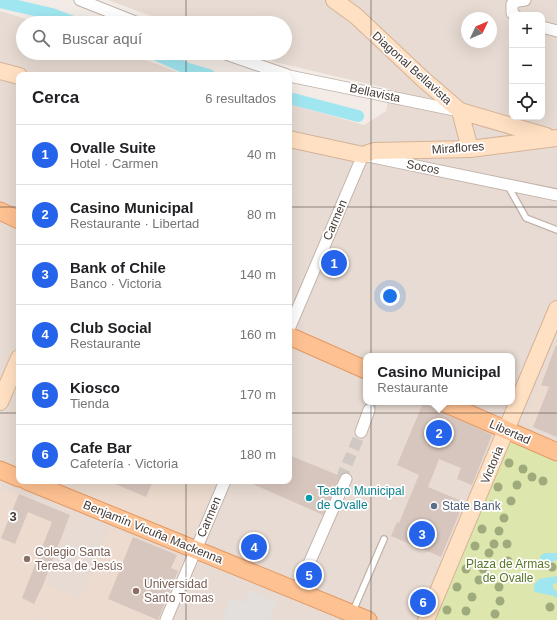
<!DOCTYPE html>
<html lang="es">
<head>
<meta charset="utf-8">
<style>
	body { margin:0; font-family:Arial,sans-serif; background:#f6f6f6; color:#202124 }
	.controls { position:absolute; right:12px; top:12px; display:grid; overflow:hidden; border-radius:8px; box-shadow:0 4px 16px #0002 }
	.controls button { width:36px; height:36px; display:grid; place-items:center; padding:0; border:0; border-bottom:1px solid #e0e0e0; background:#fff; color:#202124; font:20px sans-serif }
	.compass { position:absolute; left:461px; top:12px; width:36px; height:36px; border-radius:50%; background:#fff; box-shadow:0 4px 16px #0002; rotate:46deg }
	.you { position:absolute; left:390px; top:296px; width:14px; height:14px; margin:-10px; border:3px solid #fff; border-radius:50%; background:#1a73e8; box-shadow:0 0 0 6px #1a73e833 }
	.badge { display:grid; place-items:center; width:26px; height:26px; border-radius:50%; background:#2563eb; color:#fff; font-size:13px; font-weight:700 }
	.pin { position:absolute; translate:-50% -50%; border:2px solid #fff; box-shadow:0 1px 4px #0006 }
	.popup { position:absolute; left:363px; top:353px; width:152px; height:52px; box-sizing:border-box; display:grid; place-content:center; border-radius:8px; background:#fff; filter:drop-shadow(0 1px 3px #0005); font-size:13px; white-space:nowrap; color:#757577 }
	.popup b { font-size:15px; color:#202124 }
	.popup::after { content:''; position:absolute; left:50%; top:100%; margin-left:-8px; border:8px solid transparent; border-top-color:#fff }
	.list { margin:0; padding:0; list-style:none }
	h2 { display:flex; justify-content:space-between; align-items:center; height:52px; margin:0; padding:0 16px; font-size:17px }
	h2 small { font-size:13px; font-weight:400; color:#757577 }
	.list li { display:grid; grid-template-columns:26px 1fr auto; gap:12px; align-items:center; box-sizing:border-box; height:60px; padding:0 16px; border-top:1px solid #e0e0e0 }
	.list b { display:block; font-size:15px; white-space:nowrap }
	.list p { margin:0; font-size:13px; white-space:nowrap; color:#757577 }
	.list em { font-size:13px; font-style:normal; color:#757577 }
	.icon { flex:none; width:22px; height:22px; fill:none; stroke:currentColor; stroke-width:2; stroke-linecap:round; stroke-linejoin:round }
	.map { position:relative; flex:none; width:557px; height:620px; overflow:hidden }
	.search { position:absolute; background:#fff; box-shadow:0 4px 16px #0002; left:16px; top:16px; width:276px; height:44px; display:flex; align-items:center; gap:10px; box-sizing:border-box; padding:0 14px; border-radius:22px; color:#757577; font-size:15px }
	.panel { position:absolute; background:#fff; box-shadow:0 4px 16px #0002; left:16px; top:72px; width:276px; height:412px; border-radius:8px }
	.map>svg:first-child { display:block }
	.residential { fill:#e7dbd3; fill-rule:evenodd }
	.education { fill:#ecdbce }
	.green { fill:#dde7ad }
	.parking { fill:#e3dfdd }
	.water { fill:#a0e6f0 }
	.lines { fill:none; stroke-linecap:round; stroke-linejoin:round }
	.canal { stroke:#a0e6f0; stroke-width:12 }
	.building { fill:#d7c6bd }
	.street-tunnel { stroke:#d0c8c2; stroke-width:11; stroke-dasharray:11 5.5; stroke-linecap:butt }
	.lane-casing { stroke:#c1b3aa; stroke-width:8 }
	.street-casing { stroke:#c1b3aa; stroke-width:13 }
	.secondary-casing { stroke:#d6b396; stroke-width:18 }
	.primary-casing { stroke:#e49962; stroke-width:19 }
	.lane { stroke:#fff; stroke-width:5.5 }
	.street { stroke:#fff; stroke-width:11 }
	.secondary { stroke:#ffe0c3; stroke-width:16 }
	.primary { stroke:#fec192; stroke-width:17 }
	.tree { fill:#9fab7d }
	.grid { fill:none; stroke:#453a34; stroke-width:1; stroke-opacity:0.55 }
	.culture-dot { fill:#0f9aa8; stroke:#fff; stroke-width:1.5 }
	.service-dot { fill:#5c6f8a; stroke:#fff; stroke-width:1.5 }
	.education-dot { fill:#8d6e63; stroke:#fff; stroke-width:1.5 }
	.labels { text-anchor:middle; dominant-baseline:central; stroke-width:3.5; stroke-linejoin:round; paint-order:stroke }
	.street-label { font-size:12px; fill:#453a34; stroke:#fff }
	.culture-label { font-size:12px; fill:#0d838f; stroke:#fff; text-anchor:start }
	.service-label { font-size:12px; fill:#4e5e75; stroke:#fff; text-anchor:start }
	.education-label { font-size:12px; fill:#785e54; stroke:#fff; text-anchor:start }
	.park-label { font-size:12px; fill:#5b7728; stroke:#fff }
	.grid-label { font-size:13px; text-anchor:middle; font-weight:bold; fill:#453a34; stroke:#fff; stroke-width:3.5; stroke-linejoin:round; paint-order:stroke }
</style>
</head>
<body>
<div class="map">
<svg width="557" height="620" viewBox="0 0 557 620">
	<rect width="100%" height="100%" fill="#f3ebe5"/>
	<!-- residential -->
	<path class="residential" d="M108 0H557V620H0V11L39 23H23V53H128L185 75H19V481H289V104L364 125 386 111 390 89 275 62 251 53H285V23H170ZM512 15H542V117H512ZM467 18H491V42H467ZM366 356H512V402H366Z"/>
	<!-- education -->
	<path class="education" d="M557 339V437L524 423Z
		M58 481H216L190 541 56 487Z
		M3 488 70 515 44 585 50 586 81 599 110 527 185 561 157 620H40L32 616 30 620H0V494Z"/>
	<!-- green -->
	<path class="green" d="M517 442 557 459V620H435L506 446 510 443Z"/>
	<!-- parking -->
	<path class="parking" d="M249 590 277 603 269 620H222L231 598 244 603Z"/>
	<!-- water -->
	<path class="water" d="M545 553H557V560C550 561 547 568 540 562V556Z
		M557 576V583L553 584V588L557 592V598C549 593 542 595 534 591V585L539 579Z"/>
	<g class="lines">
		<!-- canal -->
		<path class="canal" d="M0 2 52 14 76 23
			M153 53 188 69 209 75
			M289 98 358 116"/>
	</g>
	<!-- building -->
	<path class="building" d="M556 345 557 346V437L533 427 549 387 541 385Z
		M423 403 492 435 472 485 457 479 461 468 439 459 428 487 464 502 441 557 391 536 397 522 399 523 419 475 397 465Z
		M289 455 340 476 323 515 246 481H289Z
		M108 481H153L146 497Z
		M19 494 70 515 43 585 34 604 22 598 52 522 28 512 15 544 1 538Z
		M133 537 177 555 171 568 178 571 158 620 108 599Z"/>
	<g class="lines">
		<!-- street-tunnel -->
		<path class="street-tunnel" d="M369 410 372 402
			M346 479 343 474 361 432"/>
		<defs>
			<path id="lane" d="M508 186 526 218 557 230
				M353 611 384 539"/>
			<path id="street" d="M80 0 138 23
				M515 15 512 13V4L518 1 525 0
				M542 27 557 31
				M223 53 287 75
				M289 76 459 111
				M289 329 363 155 557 195
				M361 432 369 410
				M297 591 346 479
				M166 620 225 481"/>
			<path id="secondary" d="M334 0 356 16 424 80 460 111 470 149
				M0 71 19 76
				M460 111 546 136
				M289 139 363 155 374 151 470 149 557 138
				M0 402 19 358
				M426 620 557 309"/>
			<path id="primary" d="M0 211 19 220
				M289 336 366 370
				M442 402 557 452
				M0 470 19 478
				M27 481 368 620"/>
		</defs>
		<!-- lane casing -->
		<use href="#lane" class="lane-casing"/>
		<!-- street casing -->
		<use href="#street" class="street-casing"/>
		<!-- secondary casing -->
		<use href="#secondary" class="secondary-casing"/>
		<!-- primary casing -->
		<use href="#primary" class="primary-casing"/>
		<!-- lane -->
		<use href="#lane" class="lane"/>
		<!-- street -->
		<use href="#street" class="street"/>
		<!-- secondary -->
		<use href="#secondary" class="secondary"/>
		<!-- primary -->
		<use href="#primary" class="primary"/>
	</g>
	<!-- trees -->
	<g class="tree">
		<circle cx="509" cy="463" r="4.5"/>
		<circle cx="523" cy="469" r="4.5"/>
		<circle cx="532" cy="477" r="4.5"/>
		<circle cx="543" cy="481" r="4.5"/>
		<circle cx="517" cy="485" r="4.5"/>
		<circle cx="498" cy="487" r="4.5"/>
		<circle cx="511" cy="501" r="4.5"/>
		<circle cx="491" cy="505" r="4.5"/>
		<circle cx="504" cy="518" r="4.5"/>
		<circle cx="482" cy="529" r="4.5"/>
		<circle cx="499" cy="531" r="4.5"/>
		<circle cx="494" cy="544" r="4.5"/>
		<circle cx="507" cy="544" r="4.5"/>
		<circle cx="475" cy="546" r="4.5"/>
		<circle cx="489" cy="553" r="4.5"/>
		<circle cx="508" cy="561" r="4.5"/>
		<circle cx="552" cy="567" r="4.5"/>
		<circle cx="466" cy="569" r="4.5"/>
		<circle cx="483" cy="569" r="4.5"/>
		<circle cx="520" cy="578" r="4.5"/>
		<circle cx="479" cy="580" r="4.5"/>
		<circle cx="457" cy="587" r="4.5"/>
		<circle cx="499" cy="587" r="4.5"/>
		<circle cx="472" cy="597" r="4.5"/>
		<circle cx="500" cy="601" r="4.5"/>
		<circle cx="550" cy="607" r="4.5"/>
		<circle cx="447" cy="610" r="4.5"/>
		<circle cx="466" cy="611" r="4.5"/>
		<circle cx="495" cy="614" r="4.5"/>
	</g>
	<!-- grid -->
	<path class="grid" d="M186 0V23M371 0V620M186 53V75M0 207H19M289 207H557M0 413H19M289 413H557M186 481V620"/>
	<!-- markers -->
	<circle class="culture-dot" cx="309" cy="498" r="4"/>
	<circle class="service-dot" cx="434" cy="506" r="4"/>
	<g class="education-dot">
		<circle cx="27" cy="559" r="4"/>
		<circle cx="136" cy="591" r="4"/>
	</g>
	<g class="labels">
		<!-- street labels -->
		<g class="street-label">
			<text transform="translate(412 68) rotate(42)">Diagonal Bellavista</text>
			<text transform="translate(375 93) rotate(12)">Bellavista</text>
			<text transform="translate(458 148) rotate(-4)">Miraflores</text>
			<text transform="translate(423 167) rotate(11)">Socos</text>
			<text transform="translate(335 220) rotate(-67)">Carmen</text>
			<text transform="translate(510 432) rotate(24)">Libertad</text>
			<text transform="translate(492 465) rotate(-67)">Victoria</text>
			<text transform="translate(209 517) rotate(-67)">Carmen</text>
			<text transform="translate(153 532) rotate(22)">Benjamín Vicuña Mackenna</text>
		</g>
		<!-- culture labels -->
		<g class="culture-label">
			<text x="317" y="491">Teatro Municipal<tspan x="317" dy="14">de Ovalle</tspan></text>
		</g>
		<!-- service labels -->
		<g class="service-label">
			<text x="442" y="506">State Bank</text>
		</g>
		<!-- education labels -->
		<g class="education-label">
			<text x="35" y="552">Colegio Santa<tspan x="35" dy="14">Teresa de Jesús</tspan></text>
			<text x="144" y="584">Universidad<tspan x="144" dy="14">Santo Tomas</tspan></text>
		</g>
		<!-- park labels -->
		<g class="park-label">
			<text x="508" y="564">Plaza de Armas<tspan x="508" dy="14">de Ovalle</tspan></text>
		</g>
	</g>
	<g class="grid-label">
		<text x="13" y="521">3</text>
	</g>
</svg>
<div class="controls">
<button>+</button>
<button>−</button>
<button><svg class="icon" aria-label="locate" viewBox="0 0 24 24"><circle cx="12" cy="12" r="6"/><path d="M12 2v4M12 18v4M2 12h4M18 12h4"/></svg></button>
</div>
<svg class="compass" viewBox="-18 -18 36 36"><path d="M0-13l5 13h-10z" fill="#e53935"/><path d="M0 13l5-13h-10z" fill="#757577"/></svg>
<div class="you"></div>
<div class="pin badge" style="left:334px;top:263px">1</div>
<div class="pin badge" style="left:439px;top:433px">2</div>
<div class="popup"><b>Casino Municipal</b>Restaurante</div>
<div class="pin badge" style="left:422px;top:534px">3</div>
<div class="pin badge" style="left:254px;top:547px">4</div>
<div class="pin badge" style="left:309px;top:575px">5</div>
<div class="pin badge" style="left:423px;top:602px">6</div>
<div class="search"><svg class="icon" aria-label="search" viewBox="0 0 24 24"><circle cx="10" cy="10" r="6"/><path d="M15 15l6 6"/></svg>Buscar aquí</div>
<section class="panel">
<h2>Cerca<small>6 resultados</small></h2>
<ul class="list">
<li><span class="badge">1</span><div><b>Ovalle Suite</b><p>Hotel · Carmen</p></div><em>40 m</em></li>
<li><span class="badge">2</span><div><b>Casino Municipal</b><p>Restaurante · Libertad</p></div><em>80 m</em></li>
<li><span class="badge">3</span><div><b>Bank of Chile</b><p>Banco · Victoria</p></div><em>140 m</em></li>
<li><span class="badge">4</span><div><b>Club Social</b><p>Restaurante</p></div><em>160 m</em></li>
<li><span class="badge">5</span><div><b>Kiosco</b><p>Tienda</p></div><em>170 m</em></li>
<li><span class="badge">6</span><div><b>Cafe Bar</b><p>Cafetería · Victoria</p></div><em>180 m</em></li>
</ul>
</section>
</div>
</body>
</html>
